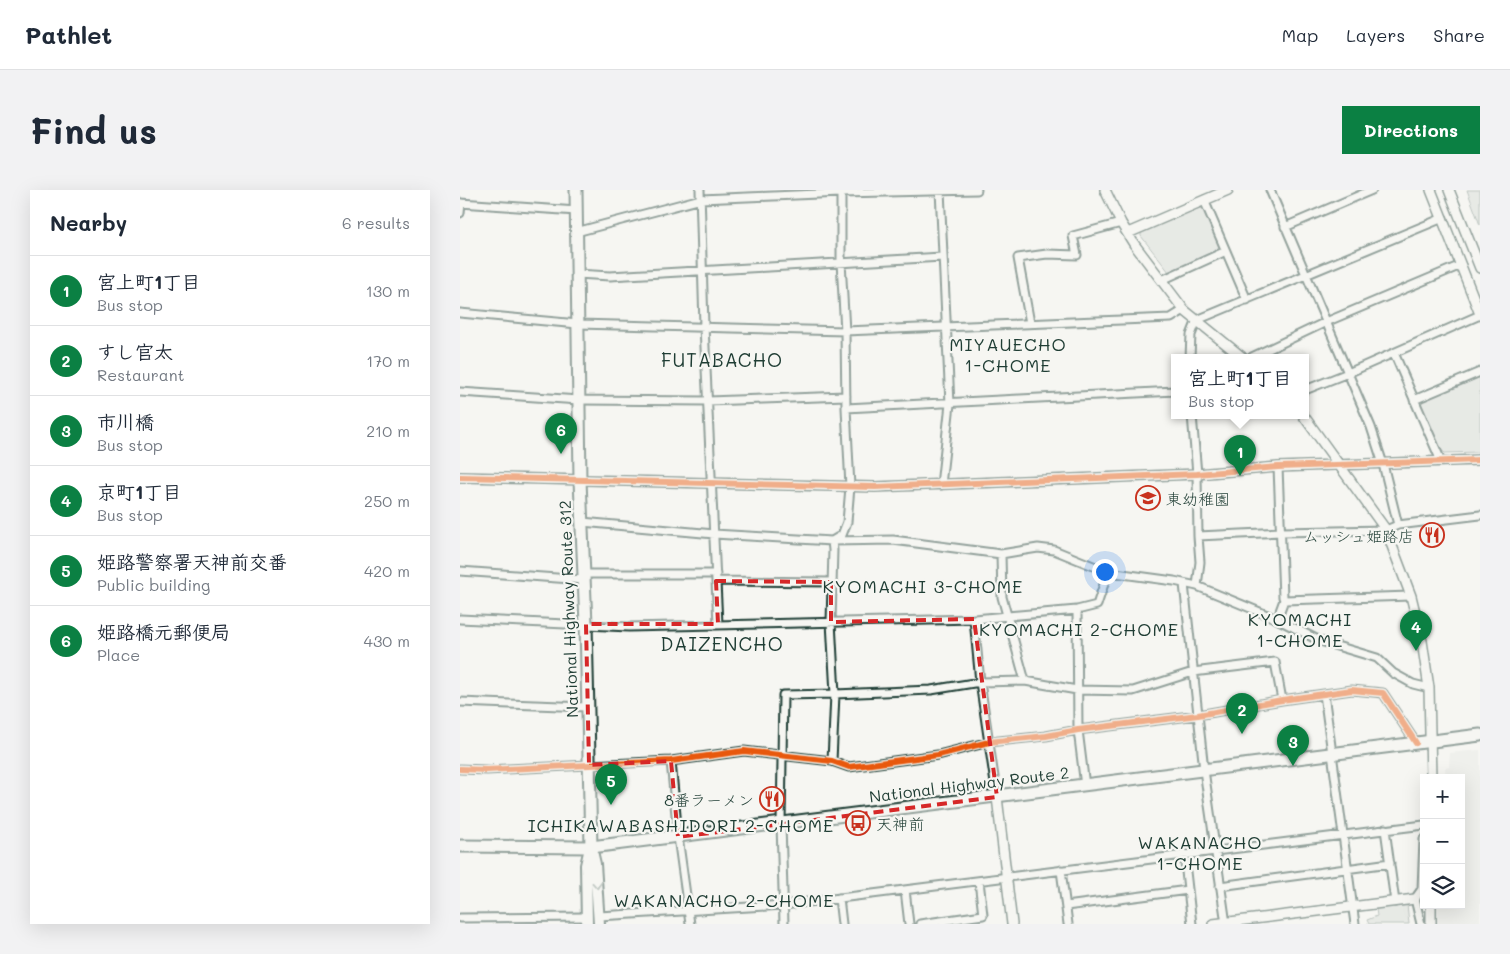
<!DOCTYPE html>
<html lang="en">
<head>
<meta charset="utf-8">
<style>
	body { margin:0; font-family:Mali,"Klee One",sans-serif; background:#f2f2f3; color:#1f2937 }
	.controls { position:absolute; right:15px; bottom:15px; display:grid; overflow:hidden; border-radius:0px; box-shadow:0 5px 20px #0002 }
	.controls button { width:45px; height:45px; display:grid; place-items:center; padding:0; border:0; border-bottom:1px solid #e0e1e3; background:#fff; color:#1f2937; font:25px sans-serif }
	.you { position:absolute; left:644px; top:381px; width:18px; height:18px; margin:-12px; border:4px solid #fff; border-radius:50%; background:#1a73e8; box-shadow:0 0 0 8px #1a73e833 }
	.badge { display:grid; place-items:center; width:32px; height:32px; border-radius:50%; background:#0b8043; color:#fff; font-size:16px; font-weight:700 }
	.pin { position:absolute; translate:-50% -41px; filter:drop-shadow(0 1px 2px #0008) }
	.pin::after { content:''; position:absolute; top:26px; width:18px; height:15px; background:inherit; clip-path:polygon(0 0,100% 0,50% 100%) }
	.popup { position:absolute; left:711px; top:164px; width:138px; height:65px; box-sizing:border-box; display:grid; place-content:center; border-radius:0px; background:#fff; filter:drop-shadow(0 1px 4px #0005); font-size:16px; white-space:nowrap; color:#747a83 }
	.popup b { font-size:19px; color:#1f2937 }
	.popup::after { content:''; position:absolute; left:50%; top:100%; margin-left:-10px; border:10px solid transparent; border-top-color:#fff }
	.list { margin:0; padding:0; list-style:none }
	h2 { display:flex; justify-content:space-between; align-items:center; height:65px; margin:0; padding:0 20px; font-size:21px }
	h2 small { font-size:16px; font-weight:400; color:#747a83 }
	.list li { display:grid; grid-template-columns:32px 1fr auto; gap:15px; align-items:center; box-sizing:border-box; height:70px; padding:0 20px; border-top:1px solid #e0e1e3 }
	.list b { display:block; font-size:19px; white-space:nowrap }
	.list p { margin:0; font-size:16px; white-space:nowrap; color:#747a83 }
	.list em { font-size:16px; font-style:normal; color:#747a83 }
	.icon { flex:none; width:28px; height:28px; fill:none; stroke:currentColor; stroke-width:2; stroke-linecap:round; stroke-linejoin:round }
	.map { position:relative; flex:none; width:1020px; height:734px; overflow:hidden; border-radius:0px }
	header { display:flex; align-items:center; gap:30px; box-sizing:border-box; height:70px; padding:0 25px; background:#fff; border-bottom:1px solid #e0e1e3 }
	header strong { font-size:24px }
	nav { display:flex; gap:28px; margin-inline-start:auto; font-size:18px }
	.intro { display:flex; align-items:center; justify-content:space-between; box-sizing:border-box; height:120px; padding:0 30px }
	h1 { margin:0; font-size:35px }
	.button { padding:12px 22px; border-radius:0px; background:#0b8043; color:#fff; font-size:18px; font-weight:700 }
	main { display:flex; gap:30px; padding:0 30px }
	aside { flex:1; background:#fff; border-radius:0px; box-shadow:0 5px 20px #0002 }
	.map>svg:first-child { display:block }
	.built { fill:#e6e8e4 }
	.green { fill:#d6dbd6; stroke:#7a8c85 }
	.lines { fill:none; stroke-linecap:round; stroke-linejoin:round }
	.minor-casing { stroke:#1f3d34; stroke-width:11 }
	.tertiary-casing { stroke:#1f3d34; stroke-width:12 }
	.secondary-casing { stroke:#1f3d34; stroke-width:14 }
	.trunk-casing { stroke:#1f3d34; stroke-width:15 }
	.minor { stroke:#f6f6f2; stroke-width:7 }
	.tertiary { stroke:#f6f6f2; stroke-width:9 }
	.secondary { stroke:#f6f6f2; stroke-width:10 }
	.trunk { stroke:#f6f6f2; stroke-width:11 }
	.cycleway-casing { stroke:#f6f6f2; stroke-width:9 }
	.cycleway { stroke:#e8590c; stroke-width:6 }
	.oneway { stroke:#8a9a93 }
	.marked { fill:none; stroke:#d62828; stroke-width:4; stroke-dasharray:10 6; stroke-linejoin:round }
	.labels { text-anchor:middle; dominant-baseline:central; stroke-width:4.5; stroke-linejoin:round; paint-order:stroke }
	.poi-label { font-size:16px; fill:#1f3d34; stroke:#f6f6f2; text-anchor:start }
	.street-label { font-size:16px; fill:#1f3d34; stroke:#f6f6f2 }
	.neighbourhood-label { font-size:18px; letter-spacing:1px; fill:#1f3d34; stroke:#f6f6f2 }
	.quarter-label { font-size:19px; letter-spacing:1px; fill:#1f3d34; stroke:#f6f6f2 }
</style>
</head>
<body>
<header>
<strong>Pathlet</strong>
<nav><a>Map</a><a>Layers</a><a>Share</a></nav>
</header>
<div class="intro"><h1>Find us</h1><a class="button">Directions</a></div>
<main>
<aside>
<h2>Nearby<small>6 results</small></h2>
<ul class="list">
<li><span class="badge">1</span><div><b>宮上町1丁目</b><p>Bus stop</p></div><em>130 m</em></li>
<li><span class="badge">2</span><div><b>すし官太</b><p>Restaurant</p></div><em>170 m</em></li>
<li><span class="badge">3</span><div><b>市川橋</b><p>Bus stop</p></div><em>210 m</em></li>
<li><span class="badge">4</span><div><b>京町1丁目</b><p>Bus stop</p></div><em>250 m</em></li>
<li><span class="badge">5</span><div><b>姫路警察署天神前交番</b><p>Public building</p></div><em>420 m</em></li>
<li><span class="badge">6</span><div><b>姫路橋元郵便局</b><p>Place</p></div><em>430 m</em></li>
</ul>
</aside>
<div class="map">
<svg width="1020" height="734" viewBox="0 0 1020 734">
	<rect width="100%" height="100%" fill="#f6f6f2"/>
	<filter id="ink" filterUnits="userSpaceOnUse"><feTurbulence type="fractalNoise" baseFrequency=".02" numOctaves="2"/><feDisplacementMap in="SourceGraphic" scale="10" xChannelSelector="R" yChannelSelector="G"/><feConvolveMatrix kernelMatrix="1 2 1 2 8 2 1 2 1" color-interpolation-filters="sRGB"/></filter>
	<g filter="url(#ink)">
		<!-- built -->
		<path class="built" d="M1020 560V734H977L976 715H1001V588H986L985 578 989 577 990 563Z"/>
		<!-- green -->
		<path class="green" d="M1007 0H1020V35Z
			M739 17 745 19 759 56 758 61 709 82 681 46V41Z
			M1020 186V262L985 263 981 260 961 215 963 210Z
			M947 714 949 734H909L907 730 917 726 916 719Z"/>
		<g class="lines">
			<defs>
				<path id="minor" d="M240 0 244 136 258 434
					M480 0 490 214 481 295
					M810 0 911 237 923 274 938 335
					M744 10 787 110
					M0 13 117 21
					M0 23 1 13
					M825 37 912 0
					M116 42 241 9 381 3 517 0
					M117 84 150 86 482 67
					M702 90 766 61
					M0 123 118 134 385 141 711 128 724 120
					M570 133 558 68 587 64 617 65 613 46 661 33
					M934 163 981 271
					M730 167 731 145 737 130 983 28
					M792 167 866 132 1001 75
					M845 200 888 183 1020 125
					M0 202 119 210 248 211 386 206
					M954 210 1020 182
					M386 218 715 201
					M732 225 737 284 738 346 740 372 737 396
					M122 332 254 344 372 351 433 350 541 364 578 358 594 360 648 382 714 391 737 396 817 429 860 451 917 468 933 483 953 494 969 498
					M738 346 821 342 926 340 938 335 1020 325
					M372 351 382 345 387 332 390 297 386 218 385 141 381 72V1
					M372 351 373 360 371 432 375 504 372 571
					M541 364 542 407 565 491
					M0 381 124 390
					M124 384H256
					M256 391 371 392
					M724 394 744 580 766 734
					M824 410 951 406
					M617 420 618 540 625 596
					M0 429 169 437 514 429 617 420 637 415 648 382
					M514 429 520 492 537 607
					M817 429 824 410 823 407 818 277
					M864 504 895 734
					M0 512 127 517
					M211 571 218 647 230 734
					M0 579 27 580 211 571 284 561 372 571 389 577 478 565 529 552 586 546 618 540 738 525 822 510 892 500 923 503 956 553
					M925 639 935 712
					M724 664 732 734
					M601 680 608 734
					M760 696 930 673
					M445 700 449 734
					M379 708 382 734
					M606 716 728 700
					M139 726 324 715 964 635
					M0 728 127 727
					M324 734 321 634 323 505 375 504 471 500 520 492 565 491 617 500 673 501 733 482 815 472 822 510
					M460 734 523 725 519 691
					M961 734 955 709 962 699 964 649"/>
				<path id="tertiary" d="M645 0 661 33 674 54 724 120 782 167
					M971 0 1020 124
					M989 0 1020 78
					M668 43 768 0
					M843 225 926 340 951 406 962 451 969 498 971 588
					M0 287 415 297 737 284 818 277 1020 270
					M537 607 552 734
					M753 734 955 709
					M971 734V715"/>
				<path id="secondary" d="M131 657 135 674 139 734
					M127 734 126 675 130 658"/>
				<path id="trunk" d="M116 0 120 290 126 434 131 657
					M0 656 131 657 1020 545"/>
			</defs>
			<!-- minor casing -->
			<use href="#minor" class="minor-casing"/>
			<!-- tertiary casing -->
			<use href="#tertiary" class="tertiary-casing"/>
			<!-- secondary casing -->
			<use href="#secondary" class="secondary-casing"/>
			<!-- trunk casing -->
			<use href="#trunk" class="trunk-casing"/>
			<!-- minor -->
			<use href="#minor" class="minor"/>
			<!-- tertiary -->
			<use href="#tertiary" class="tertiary"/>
			<!-- secondary -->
			<use href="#secondary" class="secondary"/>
			<!-- trunk -->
			<use href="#trunk" class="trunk"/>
			<defs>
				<path id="cycleway" d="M0 287 415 297 737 284 818 277 1020 270
					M0 579 27 580 211 571 284 561 372 571 389 577 478 565 529 552 586 546 618 540 738 525 822 510 892 500 923 503 956 553"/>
			</defs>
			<!-- cycleway casing -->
			<use href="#cycleway" class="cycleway-casing"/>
			<!-- cycleway -->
			<use href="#cycleway" class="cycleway"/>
		</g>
		<!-- one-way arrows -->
		<defs><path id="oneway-chevron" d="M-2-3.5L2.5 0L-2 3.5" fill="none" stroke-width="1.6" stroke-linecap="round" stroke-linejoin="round" transform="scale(1.25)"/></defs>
		<use class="oneway" href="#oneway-chevron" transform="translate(137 695) rotate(85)"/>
	</g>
	<!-- marked area -->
	<path d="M0 0H1020V734H0ZM256 391 371 392V432L514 429 537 607 218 647 211 571 129 575 126 434H258Z" fill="#f6f6f2" fill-opacity=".55" fill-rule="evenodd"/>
	<path class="marked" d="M256 391 371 392V432L514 429 537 607 218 647 211 571 129 575 126 434H258Z"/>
	<!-- icons -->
	<defs>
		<symbol id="school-ring" viewBox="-11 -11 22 22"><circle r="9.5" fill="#f6f6f2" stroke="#c8321e" stroke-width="1.5"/><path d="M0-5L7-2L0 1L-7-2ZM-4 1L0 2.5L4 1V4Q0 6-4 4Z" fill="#c8321e"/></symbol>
		<symbol id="restaurant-ring" viewBox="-11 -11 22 22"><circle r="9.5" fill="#f6f6f2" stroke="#c8321e" stroke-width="1.5"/><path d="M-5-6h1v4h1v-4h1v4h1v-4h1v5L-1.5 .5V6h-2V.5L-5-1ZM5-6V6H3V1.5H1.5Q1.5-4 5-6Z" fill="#c8321e"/></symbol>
		<symbol id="bus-ring" viewBox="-11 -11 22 22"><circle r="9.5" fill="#f6f6f2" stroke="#c8321e" stroke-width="1.5"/><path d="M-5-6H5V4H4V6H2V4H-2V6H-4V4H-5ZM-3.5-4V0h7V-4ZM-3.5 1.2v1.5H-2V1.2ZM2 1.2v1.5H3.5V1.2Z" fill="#c8321e"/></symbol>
	</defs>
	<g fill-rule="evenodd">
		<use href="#school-ring" x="674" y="294" width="28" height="28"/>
		<use href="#restaurant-ring" x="958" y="331" width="28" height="28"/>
		<use href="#restaurant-ring" x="298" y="595" width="28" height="28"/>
		<use href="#bus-ring" x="384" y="619" width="28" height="28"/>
	</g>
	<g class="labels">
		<!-- poi labels -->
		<g class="poi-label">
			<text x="706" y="308">東幼稚園</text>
			<text x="954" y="345" text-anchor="end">ムッシュ姫路店</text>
			<text x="294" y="609" text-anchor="end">8番ラーメン</text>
			<text x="416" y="633">天神前</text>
		</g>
		<!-- street labels -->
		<g class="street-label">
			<text transform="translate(108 419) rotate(-92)">National Highway Route 312</text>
			<text transform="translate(509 594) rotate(-7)">National Highway Route 2</text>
		</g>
		<!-- neighbourhood labels -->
		<g class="neighbourhood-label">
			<text x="548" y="154">MIYAUECHO<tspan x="548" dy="21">1-CHOME</tspan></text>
			<text x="463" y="396">KYOMACHI 3-CHOME</text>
			<text x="840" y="429">KYOMACHI<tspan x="840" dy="21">1-CHOME</tspan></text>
			<text x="619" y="439">KYOMACHI 2-CHOME</text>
			<text x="221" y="635">ICHIKAWABASHIDORI 2-CHOME</text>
			<text x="740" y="652">WAKANACHO<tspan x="740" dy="21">1-CHOME</tspan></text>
			<text x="264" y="710">WAKANACHO 2-CHOME</text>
		</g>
		<!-- quarter labels -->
		<g class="quarter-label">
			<text x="262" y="169">FUTABACHO</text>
			<text x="262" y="453">DAIZENCHO</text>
		</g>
	</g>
</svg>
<div class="controls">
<button>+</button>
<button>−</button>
<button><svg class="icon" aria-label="layers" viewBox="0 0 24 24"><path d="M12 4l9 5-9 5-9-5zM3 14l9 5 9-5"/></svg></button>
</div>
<div class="you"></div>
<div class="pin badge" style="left:780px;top:286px">1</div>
<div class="popup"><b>宮上町1丁目</b>Bus stop</div>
<div class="pin badge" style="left:782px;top:544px">2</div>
<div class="pin badge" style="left:833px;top:576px">3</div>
<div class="pin badge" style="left:956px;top:461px">4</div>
<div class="pin badge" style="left:151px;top:615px">5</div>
<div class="pin badge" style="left:101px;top:264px">6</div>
</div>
</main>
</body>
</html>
